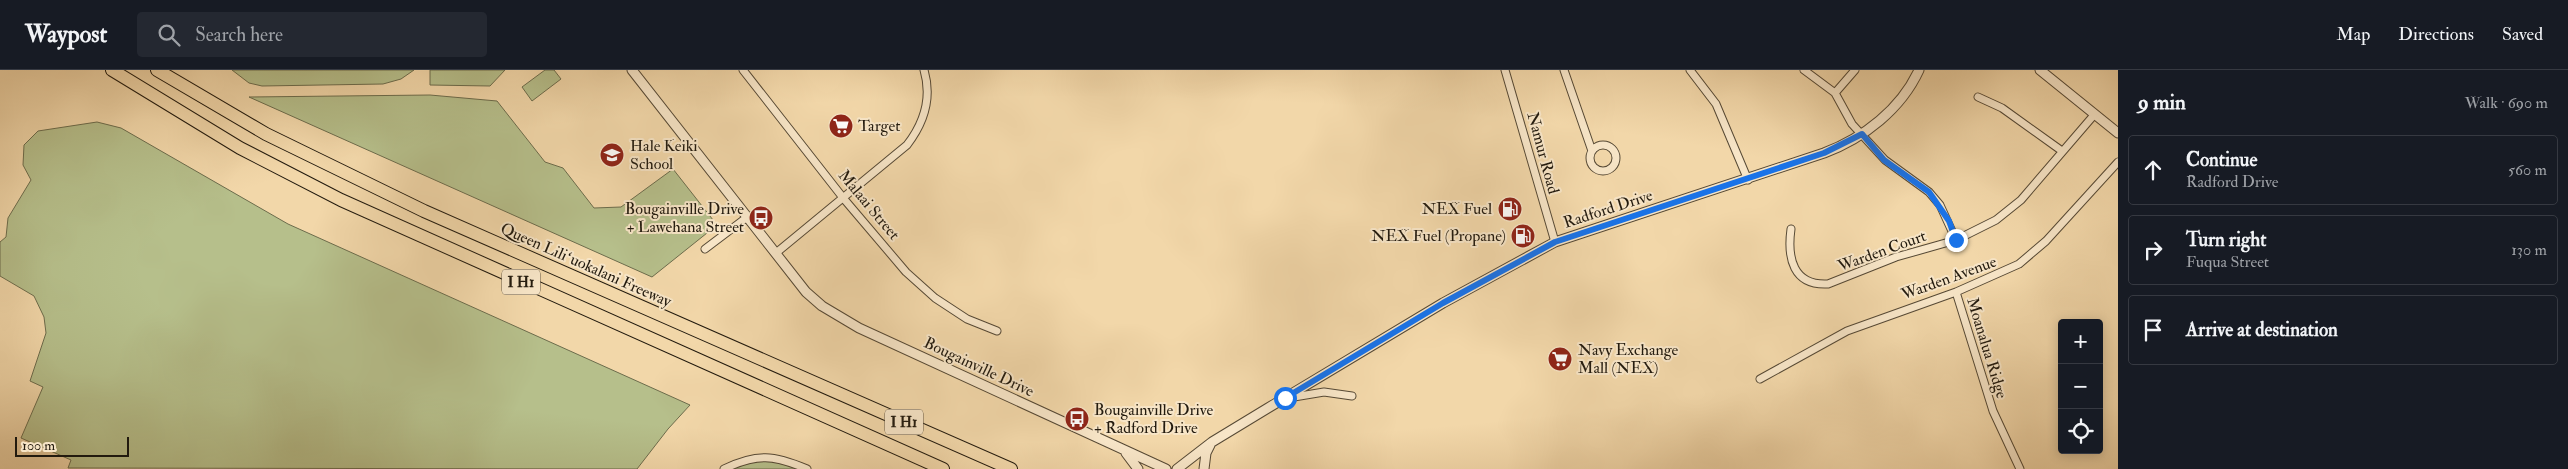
<!DOCTYPE html>
<html lang="en">
<head>
<meta charset="utf-8">
<style>
	body { margin:0; font-family:"IM FELL Double Pica",serif; background:#242831; color:#f1f3f6 }
	.controls { position:absolute; right:15px; bottom:15px; display:grid; overflow:hidden; border-radius:5px; box-shadow:0 2px 12px #0003 }
	.controls button { width:45px; height:45px; display:grid; place-items:center; padding:0; border:0; border-bottom:1px solid #363941; background:#171b24; color:#f1f3f6; font:25px sans-serif }
	.scale { position:absolute; left:15px; bottom:12px; width:114px; box-sizing:border-box; padding-left:5px; border:2px solid #221a0e; border-top:0; font-size:14px; line-height:18px; white-space:nowrap; color:#221a0e; -webkit-text-stroke:4px #f7e5c7; paint-order:stroke }
	.stop { position:absolute; width:15px; height:15px; margin:-11px; border:4px solid #1a73e8; border-radius:50%; background:#fff }
	.stop.end { background:#1a73e8; border-color:#fff; box-shadow:0 1px 5px #0008 }
	.list { margin:0; padding:0; list-style:none }
	h2 { display:flex; justify-content:space-between; align-items:center; height:65px; margin:0; padding:0 20px; font-size:21px }
	h2 small { font-size:16px; font-weight:400; color:#9ea1a6 }
	.list li { display:grid; grid-template-columns:32px 1fr auto; gap:15px; align-items:center; box-sizing:border-box; height:70px; margin:0 10px 10px; padding:0 10px; border:1px solid #363941; border-radius:5px }
	.list b { display:block; font-size:19px; white-space:nowrap }
	.list p { margin:0; font-size:16px; white-space:nowrap; color:#9ea1a6 }
	.list em { font-size:16px; font-style:normal; color:#9ea1a6 }
	.icon { flex:none; width:28px; height:28px; fill:none; stroke:currentColor; stroke-width:2; stroke-linecap:round; stroke-linejoin:round }
	.map { position:relative; flex:none; width:2118px; height:399px; overflow:hidden }
	header { display:flex; align-items:center; gap:30px; box-sizing:border-box; height:70px; padding:0 25px; background:#171b24; border-bottom:1px solid #363941 }
	header strong { font-size:24px }
	nav { display:flex; gap:28px; margin-inline-start:auto; font-size:18px }
	.search { width:350px; height:45px; background:#242831; display:flex; align-items:center; gap:12px; box-sizing:border-box; padding:0 18px; border-radius:5px; color:#9ea1a6; font-size:19px }
	main { display:flex }
	aside { flex:1; background:#171b24 }
	.map>svg:first-child { display:block }
	.green { fill:#b6bf8b; stroke:#6c6c4c }
	.lines { fill:none; stroke-linecap:round; stroke-linejoin:round }
	.minor-casing { stroke:#564935; stroke-width:9 }
	.tertiary-casing { stroke:#564935; stroke-width:11 }
	.motorway-casing { stroke:#221a0e; stroke-width:14 }
	.minor { stroke:#f7e5c7; stroke-width:7 }
	.tertiary { stroke:#f7e5c7; stroke-width:9 }
	.motorway { stroke:#f2d7a9; stroke-width:12 }
	.route { stroke:#1a73e8; stroke-width:6 }
	.labels { text-anchor:middle; dominant-baseline:central; stroke-width:4; stroke-linejoin:round; paint-order:stroke }
	.shield { fill:#f7e5c7; stroke:#625746; stroke-width:1 }
	.shield-label { font-size:15px; font-weight:bold; fill:#221a0e }
	.poi-label { font-size:16px; fill:#221a0e; stroke:#f7e5c7; text-anchor:start }
	.street-label { font-size:16px; fill:#221a0e; stroke:#f7e5c7 }
</style>
</head>
<body>
<header>
<strong>Waypost</strong>
<div class="search"><svg class="icon" aria-label="search" viewBox="0 0 24 24"><circle cx="10" cy="10" r="6"/><path d="M15 15l6 6"/></svg>Search here</div>
<nav><a>Map</a><a>Directions</a><a>Saved</a></nav>
</header>
<main>
<div class="map">
<svg width="2118" height="399" viewBox="0 0 2118 399">
	<rect width="100%" height="100%" fill="#f2d7a9"/>
	<filter id="stains"><feTurbulence type="fractalNoise" baseFrequency=".004" numOctaves="4"/><feColorMatrix values="0 0 0 0 .2 0 0 0 0 .09 0 0 0 0 .02 0 0 0 .5 -.17"/></filter>
	<radialGradient id="worn" r=".72"><stop offset=".6" stop-color="#630" stop-opacity="0"/><stop offset="1" stop-color="#630" stop-opacity=".3"/></radialGradient>
	<!-- green -->
	<path class="green" d="M232 0H414L401 9 383 14 262 16 249 13Z
		M430 0H505L490 16 430 15Z
		M545 0H554L561 9 532 31 522 17Z
		M430 25 497 31 545 92 563 98 594 138 621 137 673 99 717 155 652 207 249 27Z
		M97 52 121 58 288 154 690 335 668 359 637 399 68 398 71 390 21 368 43 317 30 311 46 263 44 247 34 226 0 206V172L6 167 8 148 31 110 23 95 24 75 38 61Z
		M763 387 807 399H724Z"/>
	<g class="lines">
		<defs>
			<path id="minor" d="M743 0 844 129 906 202 935 228 967 249 997 261
				M1505 0 1555 172
				M1564 0 1592 81
				M1690 0 1716 34 1748 110
				M1804 0 1835 23 1852 54 1885 90 1929 122 1940 135 1956 170
				M1835 23 1855 0
				M1978 27 2002 38 2062 81
				M1590 88a13 13 0 1 1 26 0a13 13 0 1 1-26 0Z
				M1791 159C1787 188 1793 216 1828 214L1896 187 1956 170 1996 150 2021 130 2094 45
				M705 179 746 148
				M776 183 907 75C924 53 932 27 924 0
				M1956 222 1993 341 2020 399
				M1760 309 1847 261 1956 222 2019 194 2046 171 2118 92
				M1288 328 1324 322 1352 326
				M724 399C757 383 774 385 807 399"/>
			<path id="tertiary" d="M632 0 806 222 822 236 859 258 1166 399
				M2040 0 2118 63
				M1126 383 1138 399
				M1177 399 1212 372 1268 338 1443 233 1555 172 1824 83C1864 68 1901 39 1919 0
				M1204 399 1206 383 1210 375"/>
			<path id="motorway" d="M112 0 240 78 341 130 943 399
				M157 0 266 64 424 141 1011 399"/>
		</defs>
		<!-- minor casing -->
		<use href="#minor" class="minor-casing"/>
		<!-- tertiary casing -->
		<use href="#tertiary" class="tertiary-casing"/>
		<!-- motorway casing -->
		<use href="#motorway" class="motorway-casing"/>
		<!-- minor -->
		<use href="#minor" class="minor"/>
		<!-- tertiary -->
		<use href="#tertiary" class="tertiary"/>
		<!-- motorway -->
		<use href="#motorway" class="motorway"/>
	</g>
	<g class="lines">
		<!-- route -->
		<path class="route" d="M1285 328 1443 233 1555 172 1824 83 1862 64 1884 90 1929 122 1949 151 1956 170"/>
	</g>
	<!-- icons -->
	<defs>
		<symbol id="supermarket-disc" viewBox="-11 -11 22 22"><circle r="9.5" fill="#8f2418" stroke="#f7e5c7"/><path d="M-6-5.5h2.5l.6 2H6L4.5 2H-2.5L-4.4-4H-6ZM-1.5 3.2a1.3 1.3 0 1 0 .1 0ZM3 3.2a1.3 1.3 0 1 0 .1 0Z" fill="#fff"/></symbol>
		<symbol id="school-disc" viewBox="-11 -11 22 22"><circle r="9.5" fill="#8f2418" stroke="#f7e5c7"/><path d="M0-5L7-2L0 1L-7-2ZM-4 1L0 2.5L4 1V4Q0 6-4 4Z" fill="#fff"/></symbol>
		<symbol id="fuel-disc" viewBox="-11 -11 22 22"><circle r="9.5" fill="#8f2418" stroke="#f7e5c7"/><path d="M-5.5-6h7V0h2V4h1.3V-2.5L3-4.5l.8-.8L6-3V5H2.5V1h-1V6h-7ZM-4.2-4.7v3.2H.2V-4.7Z" fill="#fff"/></symbol>
		<symbol id="bus-disc" viewBox="-11 -11 22 22"><circle r="9.5" fill="#8f2418" stroke="#f7e5c7"/><path d="M-5-6H5V4H4V6H2V4H-2V6H-4V4H-5ZM-3.5-4V0h7V-4ZM-3.5 1.2v1.5H-2V1.2ZM2 1.2v1.5H3.5V1.2Z" fill="#fff"/></symbol>
	</defs>
	<g fill-rule="evenodd">
		<use href="#supermarket-disc" x="827" y="42" width="28" height="28"/>
		<use href="#school-disc" x="598" y="71" width="28" height="28"/>
		<use href="#fuel-disc" x="1496" y="125" width="28" height="28"/>
		<use href="#bus-disc" x="747" y="134" width="28" height="28"/>
		<use href="#fuel-disc" x="1509" y="152" width="28" height="28"/>
		<use href="#supermarket-disc" x="1546" y="275" width="28" height="28"/>
		<use href="#bus-disc" x="1063" y="335" width="28" height="28"/>
	</g>
	<g class="labels">
		<!-- shield labels -->
		<g class="shield">
			<rect x="502" y="199.5" width="38" height="25" rx="4"/>
			<rect x="885" y="339.5" width="38" height="25" rx="4"/>
		</g>
		<g class="shield-label">
			<text x="521" y="212">I H1</text>
			<text x="904" y="352">I H1</text>
		</g>
		<!-- poi labels -->
		<g class="poi-label">
			<text x="858" y="56">Target</text>
			<text x="630" y="76">Hale Keiki<tspan x="630" dy="18">School</tspan></text>
			<text x="744" y="139" text-anchor="end">Bougainville Drive<tspan x="744" dy="18">+ Lawehana Street</tspan></text>
			<text x="1492" y="139" text-anchor="end">NEX Fuel</text>
			<text x="1506" y="166" text-anchor="end">NEX Fuel (Propane)</text>
			<text x="1578" y="280">Navy Exchange<tspan x="1578" dy="18">Mall (NEX)</tspan></text>
			<text x="1094" y="340">Bougainville Drive<tspan x="1094" dy="18">+ Radford Drive</tspan></text>
		</g>
		<!-- street labels -->
		<g class="street-label">
			<text transform="translate(1543 83) rotate(75)">Namur Road</text>
			<text transform="translate(869 135) rotate(50)">Malaai Street</text>
			<text transform="translate(1608 139) rotate(-18)">Radford Drive</text>
			<text transform="translate(1882 181) rotate(-20)">Warden Court</text>
			<text transform="translate(586 195) rotate(24)">Queen Liliʻuokalani Freeway</text>
			<text transform="translate(1949 208) rotate(-20)">Warden Avenue</text>
			<text transform="translate(1987 278) rotate(73)">Moanalua Ridge</text>
			<text transform="translate(979 297) rotate(25)">Bougainville Drive</text>
		</g>
	</g>
	<rect width="100%" height="100%" filter="url(#stains)"/>
	<rect width="100%" height="100%" fill="url(#worn)"/>
</svg>
<div class="controls">
<button>+</button>
<button>−</button>
<button><svg class="icon" aria-label="locate" viewBox="0 0 24 24"><circle cx="12" cy="12" r="6"/><path d="M12 2v4M12 18v4M2 12h4M18 12h4"/></svg></button>
</div>
<div class="scale">100 m</div>
<div class="stop" style="left:1285px;top:328px"></div>
<div class="stop end" style="left:1956px;top:170px"></div>
</div>
<aside>
<h2>9 min<small>Walk · 690 m</small></h2>
<ul class="list">
<li><svg class="icon" aria-label="ahead" viewBox="0 0 24 24"><path d="M12 20V5M6 11l6-6 6 6"/></svg><div><b>Continue</b><p>Radford Drive</p></div><em>560 m</em></li>
<li><svg class="icon" aria-label="right" viewBox="0 0 24 24"><path d="M7 20v-9h11M14 6l5 5-5 5"/></svg><div><b>Turn right</b><p>Fuqua Street</p></div><em>130 m</em></li>
<li><svg class="icon" aria-label="arrive" viewBox="0 0 24 24"><path d="M6 21V4h12l-3 4 3 4H6"/></svg><div><b>Arrive at destination</b></div></li>
</ul>
</aside>
</main>
</body>
</html>
